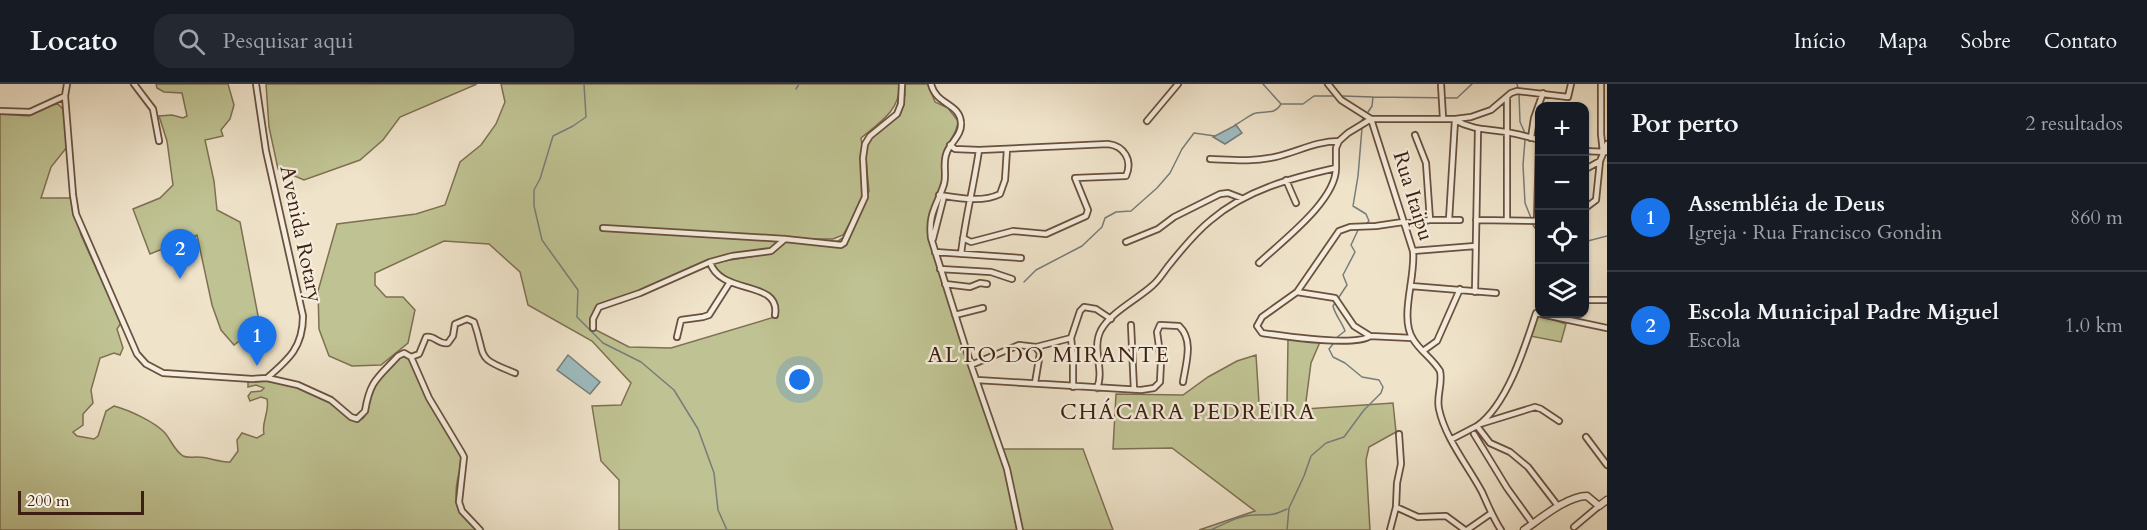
<!DOCTYPE html>
<html lang="pt">
<head>
<meta charset="utf-8">
<style>
	body { margin:0; font-family:Cardo,serif; background:#242831; color:#f1f3f6 }
	.controls { position:absolute; right:18px; top:18px; display:grid; overflow:hidden; border-radius:12px; box-shadow:0 2px 4px #0004 }
	.controls button { width:54px; height:54px; display:grid; place-items:center; padding:0; border:0; border-bottom:2px solid #363941; background:#171b24; color:#f1f3f6; font:30px sans-serif }
	.scale { position:absolute; left:18px; bottom:15px; width:126px; box-sizing:border-box; padding-left:6px; border:3px solid #3c1f11; border-top:0; font-size:16px; line-height:21px; white-space:nowrap; color:#3c1f11; -webkit-text-stroke:4px #f5eddd; paint-order:stroke }
	.you { position:absolute; left:800px; top:296px; width:21px; height:21px; margin:-15px; border:4px solid #fff; border-radius:50%; background:#1a73e8; box-shadow:0 0 0 9px #1a73e833 }
	.badge { display:grid; place-items:center; width:39px; height:39px; border-radius:50%; background:#1a73e8; color:#fff; font-size:20px; font-weight:700 }
	.pin { position:absolute; translate:-50% -50px; filter:drop-shadow(0 2px 3px #0008) }
	.pin::after { content:''; position:absolute; top:32px; width:21px; height:18px; background:inherit; clip-path:polygon(0 0,100% 0,50% 100%) }
	.list { margin:0; padding:0; list-style:none }
	h2 { display:flex; justify-content:space-between; align-items:center; height:78px; margin:0; padding:0 24px; font-size:26px }
	h2 small { font-size:20px; font-weight:400; color:#9ea1a6 }
	.list li { display:grid; grid-template-columns:39px 1fr auto; gap:18px; align-items:center; box-sizing:border-box; height:108px; padding:0 24px; border-top:2px solid #363941 }
	.list b { display:block; font-size:22px; white-space:nowrap }
	.list p { margin:0; font-size:20px; white-space:nowrap; color:#9ea1a6 }
	.list em { font-size:20px; font-style:normal; color:#9ea1a6 }
	.icon { flex:none; width:33px; height:33px; fill:none; stroke:currentColor; stroke-width:2; stroke-linecap:round; stroke-linejoin:round }
	.map { position:relative; flex:none; width:1607px; height:446px; overflow:hidden }
	header { display:flex; align-items:center; gap:36px; box-sizing:border-box; height:84px; padding:0 30px; background:#171b24; border-bottom:2px solid #363941 }
	header strong { font-size:28px }
	nav { display:flex; gap:33px; margin-inline-start:auto; font-size:21px }
	.search { width:420px; height:54px; background:#242831; display:flex; align-items:center; gap:15px; box-sizing:border-box; padding:0 21px; border-radius:18px; color:#9ea1a6; font-size:22px }
	main { display:flex }
	aside { flex:1; background:#171b24 }
	.map>svg:first-child { display:block }
	.green { fill:#bfc292; stroke:#7e7052; stroke-width:1.5; fill-rule:evenodd }
	.water { fill:#9dbcc0; stroke:#767d7a; stroke-width:1.5 }
	.lines { fill:none; stroke-linecap:round; stroke-linejoin:round }
	.stream { stroke:#767d7a; stroke-width:1.5 }
	.minor-casing { stroke:#69503f; stroke-width:8 }
	.tertiary-casing { stroke:#69503f; stroke-width:9 }
	.minor { stroke:#f5eddd; stroke-width:4.5 }
	.tertiary { stroke:#f5eddd; stroke-width:6 }
	.labels { text-anchor:middle; dominant-baseline:central; stroke-width:4.5; stroke-linejoin:round; paint-order:stroke }
	.street-label { font-size:21px; fill:#3c1f11; stroke:#f5eddd }
	.neighbourhood-label { font-size:22px; letter-spacing:1.5px; fill:#3c1f11; stroke:#f5eddd }
</style>
</head>
<body>
<header>
<strong>Locato</strong>
<div class="search"><svg class="icon" aria-label="search" viewBox="0 0 24 24"><circle cx="10" cy="10" r="6"/><path d="M15 15l6 6"/></svg>Pesquisar aqui</div>
<nav><a>Início</a><a>Mapa</a><a>Sobre</a><a>Contato</a></nav>
</header>
<main>
<div class="map">
<svg width="1607" height="446" viewBox="0 0 1607 446">
	<rect width="100%" height="100%" fill="#efe3ca"/>
	<filter id="stains"><feTurbulence type="fractalNoise" baseFrequency=".00333" numOctaves="4"/><feColorMatrix values="0 0 0 0 .2 0 0 0 0 .09 0 0 0 0 .02 0 0 0 .5 -.17"/></filter>
	<radialGradient id="worn" r=".72"><stop offset=".6" stop-color="#630" stop-opacity="0"/><stop offset="1" stop-color="#630" stop-opacity=".3"/></radialGradient>
	<!-- green -->
	<path class="green" d="M156 0H228L234 21 230 35 221 46 223 52 205 56 214 97 217 126 240 138 260 242 234 261 221 246 212 221 197 151 150 170 133 125 160 114 173 101 167 57 159 32 172 31 183 34 187 32 182 9 164 8 157 4Z
		M266 0H477L400 33 383 56 360 76 304 96 278 85 269 43Z
		M501 0H899C902 25 878 40 861 54L865 81V112L843 151 833 155H794L832 158 838 157 848 150 869 107 865 65 870 52 900 31 905 10 904 0H928L935 18 948 24 958 37C957 50 949 56 945 67 940 78 945 88 942 100 936 124 926 125 929 154L975 298 1005 384 1017 446H619V396L601 377 592 322 621 321 631 299 592 257 528 221 520 188 489 160 444 157 375 189V201L386 213H403L415 226 408 259 381 281 352 282 329 272 319 245 318 207 337 140 416 130 445 121 460 78 481 61 496 40 505 18ZM780 154 784 155 776 166 767 170 712 179C722 201 757 199 776 217L778 232 671 264 629 263 594 245V235L599 223 710 178 775 164 781 156Z
		M58 20 64 26 67 63 51 83 41 114H71L81 151 121 239 117 245 123 264 120 271 114 269 100 274 91 306 93 319 83 330V341L73 348 77 352 94 355 98 352 106 327 114 322C129 326 155 338 165 349 171 356 174 366 183 372 187 374 191 373 197 373 208 373 218 378 230 378L238 367 237 356 242 349 257 354 264 350C261 338 270 328 267 315L261 313 250 317 248 312 251 308 261 307 264 304 256 301 248 303V296C287 297 324 308 352 336 371 340 366 319 370 308 373 298 394 277 403 272L410 275 424 309 461 370C462 378 460 385 458 393 452 422 458 426 478 446H0V30L29 32 51 21Z
		M1536 230 1566 240 1561 258 1530 252Z
		M1288 255 1320 258 1311 279 1305 325 1393 319 1396 348 1369 363 1366 376 1370 446H1199L1255 427 1172 364 1113 365 1116 310 1183 311 1208 293 1237 277 1256 271 1259 319H1287Z
		M1002 365H1083L1113 446H1022Z"/>
	<!-- water -->
	<path class="water" d="M1236 41 1242 49 1225 60 1213 53Z
		M568 271 600 298 590 310 557 286Z"/>
	<g class="lines">
		<!-- stream -->
		<path class="stream" d="M584 0 586 33 573 42 553 52 540 95 534 106V122L542 156 578 206 577 233 603 259 641 278 674 306 698 345 714 389 718 426 727 446
			M1263 0 1281 20H1303L1314 12H1334
			M1517 0 1518 4
			M796 5 799 0
			M1519 10 1520 38 1525 49
			M1342 12 1373 13 1372 22 1368 28
			M1373 13 1457 14 1472 0
			M1362 36 1364 33
			M1235 41C1241 38 1247 33 1253 30 1264 26 1274 32 1281 20
			M1362 44 1358 92 1353 122 1366 130 1369 137 1366 140
			M1525 56 1523 81 1525 119 1531 134
			M1533 141 1537 147H1540
			M1584 158 1607 152
			M1024 198 1036 186 1082 162 1102 143 1105 134 1116 128 1131 127 1157 104 1170 89 1182 65 1194 49 1215 52
			M1339 213 1347 201 1343 191 1355 168 1351 161 1358 146
			M1335 219 1333 222C1335 231 1342 238 1345 247L1336 254
			M1211 446C1224 440 1240 431 1254 431 1271 430 1270 433 1287 425
			M1287 446 1289 424 1304 392 1311 372 1326 359 1344 353 1364 326 1381 309 1383 303 1379 296 1362 293 1345 279 1333 273 1329 265 1333 260"/>
		<defs>
			<path id="minor" d="M67 0 65 12 73 111 76 130 137 270 146 280 163 289 252 295 267 294 298 301 331 316 351 333 357 335 365 327C370 296 378 294 398 272L404 269 411 273 419 270 426 253C435 251 438 261 448 259L453 252 455 240 467 235 474 238C487 275 474 273 515 289
				M134 0 153 25 159 57
				M256 0 266 67 303 232C303 263 289 275 267 294
				M931 0C936 21 960 19 961 39 962 51 951 58 947 68 942 79 947 90 944 100 937 122 928 129 931 154L971 281 1007 385 1020 446
				M1328 0 1341 16 1371 35 1413 167C1416 193 1399 233 1413 255 1420 267 1433 275 1440 287 1443 300 1436 312 1439 325 1445 354 1468 382 1482 408 1488 421 1493 434 1501 446
				M1441 0 1443 34
				M1601 0V50L1603 68
				M0 27 30 28 65 12
				M1455 36C1472 46 1488 45 1506 48 1518 50 1529 53 1540 56
				M1147 37 1178 0
				M1415 51 1426 79 1430 136
				M1531 54 1534 34 1543 9
				M950 61 955 65 979 66
				M1584 67 1607 68
				M1210 75C1234 76 1252 78 1275 73 1297 68 1316 57 1339 57
				M1584 86 1600 77
				M1286 96 1296 119
				M939 111C958 114 982 119 1000 110L1005 96 1007 65
				M1584 125 1596 116 1600 77 1607 60
				M1449 136 1455 36
				M1476 136 1540 137
				M1507 136V13
				M1537 137 1539 56
				M1403 138 1376 142 1350 143 1339 147 1297 208 1262 233 1257 242 1262 249C1283 252 1355 263 1370 252L1412 254
				M1404 140 1430 136H1460
				M603 144 785 155 841 161 844 159 865 113 863 74 865 60 870 52 897 30 901 20 902 0
				M933 155 944 112
				M1126 158 1158 145 1174 133 1220 110 1228 109 1241 114
				M1413 167 1475 162
				M935 168 1021 174
				M961 170C965 135 974 101 979 66L1108 60C1124 62 1133 76 1126 92L1075 94 1088 126 1086 132 1046 150 1013 147 971 158 963 154
				M710 178C720 212 781 195 775 231
				M1259 179C1282 157 1336 117 1336 84
				M940 185 991 188 1012 195
				M945 200 970 203 980 199 987 200
				M1411 202 1496 209
				M1297 208 1335 214 1354 242 1370 252
				M1475 208 1478 45
				M1584 216H1607
				M955 231 983 224
				M1131 241 1134 306
				M593 244V235L599 223 640 209 710 178 732 172 771 167 785 155
				M677 253 681 236 703 233 709 231 730 198
				M1071 254 1073 272V303
				M1036 263 1071 254 1080 227 1084 223 1096 225 1111 235
				M1423 267 1437 257 1460 205
				M411 273 429 314 462 369 464 373 459 418 462 427 480 446
				M971 281 1019 261 1036 263 1040 269 1035 299
				M977 296 1141 306 1154 304 1160 298 1161 277 1157 248 1160 241 1179 242C1194 256 1186 279 1183 298
				M1097 304C1105 286 1091 265 1101 246 1111 228 1138 215 1153 201 1160 195 1164 187 1170 180 1182 165 1196 148 1211 136 1246 106 1291 94 1336 84V64L1339 57 1348 49 1371 35H1455L1471 33 1491 26 1511 9 1517 7 1568 13 1571 0
				M1480 340 1535 323 1541 325 1559 337
				M1477 342C1507 321 1525 263 1536 229L1607 244
				M1474 350 1507 404 1533 440
				M1586 353 1607 381
				M1452 355 1477 342 1490 359 1510 368 1528 383 1558 422
				M1396 423 1418 433 1446 432 1465 446
				M1574 443 1599 422
				M1390 446 1396 423 1397 399 1401 380 1399 350
				M1467 446 1490 430"/>
			<path id="tertiary" d="M1524 446C1540 435 1567 412 1587 412L1599 422 1607 416"/>
		</defs>
		<!-- minor casing -->
		<use href="#minor" class="minor-casing"/>
		<!-- tertiary casing -->
		<use href="#tertiary" class="tertiary-casing"/>
		<!-- minor -->
		<use href="#minor" class="minor"/>
		<!-- tertiary -->
		<use href="#tertiary" class="tertiary"/>
	</g>
	<g class="labels">
		<!-- street labels -->
		<g class="street-label">
			<text transform="translate(1413 112) rotate(73)">Rua Itaipu</text>
			<text transform="translate(301 150) rotate(78)">Avenida Rotary</text>
		</g>
		<!-- neighbourhood labels -->
		<g class="neighbourhood-label">
			<text x="1049" y="271">ALTO DO MIRANTE</text>
			<text x="1188" y="328">CHÁCARA PEDREIRA</text>
		</g>
	</g>
	<rect width="100%" height="100%" filter="url(#stains)"/>
	<rect width="100%" height="100%" fill="url(#worn)"/>
</svg>
<div class="controls">
<button>+</button>
<button>−</button>
<button><svg class="icon" aria-label="locate" viewBox="0 0 24 24"><circle cx="12" cy="12" r="6"/><path d="M12 2v4M12 18v4M2 12h4M18 12h4"/></svg></button>
<button><svg class="icon" aria-label="layers" viewBox="0 0 24 24"><path d="M12 4l9 5-9 5-9-5zM3 14l9 5 9-5"/></svg></button>
</div>
<div class="scale">200 m</div>
<div class="you"></div>
<div class="pin badge" style="left:257px;top:282px">1</div>
<div class="pin badge" style="left:180px;top:195px">2</div>
</div>
<aside>
<h2>Por perto<small>2 resultados</small></h2>
<ul class="list">
<li><span class="badge">1</span><div><b>Assembléia de Deus</b><p>Igreja · Rua Francisco Gondin</p></div><em>860 m</em></li>
<li><span class="badge">2</span><div><b>Escola Municipal Padre Miguel</b><p>Escola</p></div><em>1.0 km</em></li>
</ul>
</aside>
</main>
</body>
</html>
